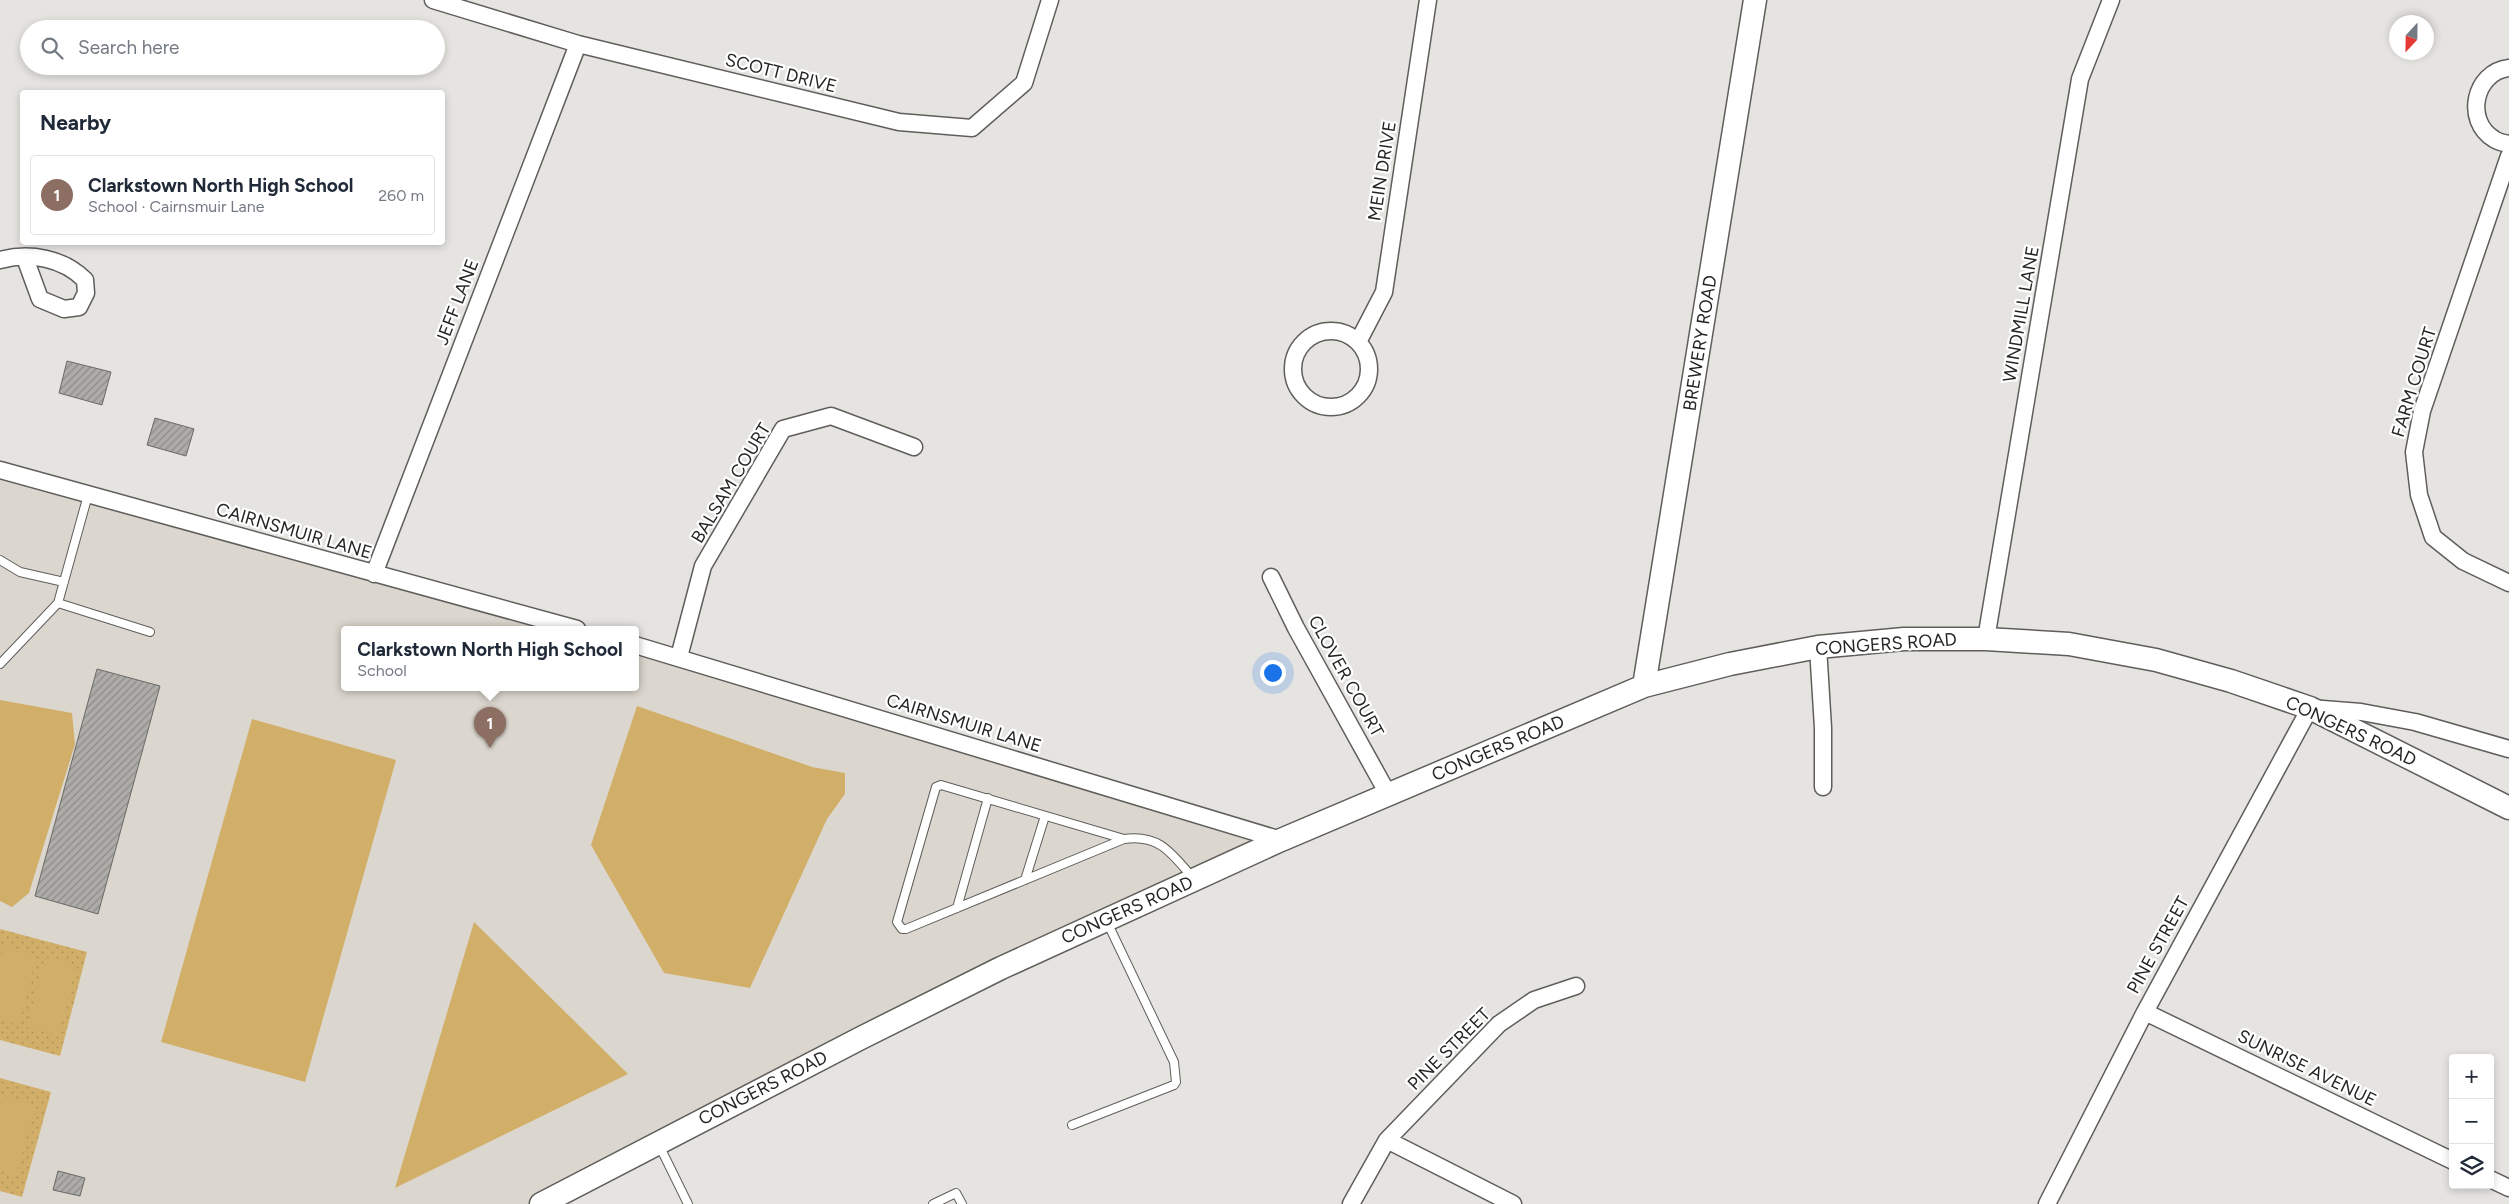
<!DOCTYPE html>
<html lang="en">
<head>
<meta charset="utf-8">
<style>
	body { margin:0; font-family:Figtree,sans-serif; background:#f2f2f3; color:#1f2937 }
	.controls { position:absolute; right:15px; bottom:15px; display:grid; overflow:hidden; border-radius:5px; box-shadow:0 2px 8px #0003 }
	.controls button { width:45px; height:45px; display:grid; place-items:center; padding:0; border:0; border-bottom:1px solid #e0e1e3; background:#fff; color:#1f2937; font:25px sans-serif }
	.compass { position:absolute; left:2389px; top:15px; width:45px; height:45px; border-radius:50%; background:#fff; box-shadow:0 2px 8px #0003; rotate:202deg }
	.you { position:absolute; left:1272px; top:672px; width:18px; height:18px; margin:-12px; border:4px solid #fff; border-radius:50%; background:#1a73e8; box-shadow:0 0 0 8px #1a73e833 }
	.badge { display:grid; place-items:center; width:32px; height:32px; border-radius:50%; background:#2d7480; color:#fff; font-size:16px; font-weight:700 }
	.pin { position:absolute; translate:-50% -41px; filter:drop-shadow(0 1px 2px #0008) }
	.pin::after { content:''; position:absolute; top:26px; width:18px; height:15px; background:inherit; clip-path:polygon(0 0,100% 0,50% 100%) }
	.popup { position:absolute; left:341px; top:626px; width:298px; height:65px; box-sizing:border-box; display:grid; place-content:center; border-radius:5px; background:#fff; filter:drop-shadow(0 1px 4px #0005); font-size:16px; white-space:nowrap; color:#747a83 }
	.popup b { font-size:19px; color:#1f2937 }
	.popup::after { content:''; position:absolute; left:50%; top:100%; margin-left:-10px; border:10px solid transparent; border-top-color:#fff }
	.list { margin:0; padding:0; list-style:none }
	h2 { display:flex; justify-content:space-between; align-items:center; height:65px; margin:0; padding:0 20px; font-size:21px }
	h2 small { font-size:16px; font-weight:400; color:#747a83 }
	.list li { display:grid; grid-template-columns:32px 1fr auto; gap:15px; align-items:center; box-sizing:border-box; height:80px; margin:0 10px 10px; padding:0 10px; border:1px solid #e0e1e3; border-radius:5px }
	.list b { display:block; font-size:19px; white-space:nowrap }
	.list p { margin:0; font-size:16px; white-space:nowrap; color:#747a83 }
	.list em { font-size:16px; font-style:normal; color:#747a83 }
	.icon { flex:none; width:28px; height:28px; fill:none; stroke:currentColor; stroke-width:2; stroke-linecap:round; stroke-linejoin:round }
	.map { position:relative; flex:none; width:2509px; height:1204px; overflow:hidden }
	.search { position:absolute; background:#fff; box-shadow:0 2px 8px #0003; left:20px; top:20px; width:425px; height:55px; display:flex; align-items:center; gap:12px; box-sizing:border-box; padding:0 18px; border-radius:28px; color:#747a83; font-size:19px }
	.panel { position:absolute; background:#fff; box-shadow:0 2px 8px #0003; left:20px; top:90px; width:425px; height:155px; border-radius:5px }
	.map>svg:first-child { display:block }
	.built { fill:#dcd7ce }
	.green { fill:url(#green-dots) }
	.pitch { fill:#d1af69 }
	.building { fill:url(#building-hatch); stroke:#6a6966 }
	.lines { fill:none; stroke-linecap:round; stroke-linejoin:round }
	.lane-casing { stroke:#5f5e5b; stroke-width:10 }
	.street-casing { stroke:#5f5e5b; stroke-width:19 }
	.secondary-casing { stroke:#5f5e5b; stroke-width:25 }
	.lane { stroke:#fff; stroke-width:8 }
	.street { stroke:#fff; stroke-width:16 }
	.secondary { stroke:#fff; stroke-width:22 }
	.labels { text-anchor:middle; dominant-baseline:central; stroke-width:4.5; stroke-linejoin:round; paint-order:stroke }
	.street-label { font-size:18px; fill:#262524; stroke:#fff }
</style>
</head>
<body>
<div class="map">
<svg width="2509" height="1204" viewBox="0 0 2509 1204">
	<defs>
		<pattern id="green-dots" width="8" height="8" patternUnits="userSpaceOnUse" patternTransform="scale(1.25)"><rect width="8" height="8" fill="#d1af69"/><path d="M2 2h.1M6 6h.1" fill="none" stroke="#b3965b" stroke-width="1.8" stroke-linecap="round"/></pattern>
		<pattern id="building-hatch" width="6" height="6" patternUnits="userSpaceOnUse" patternTransform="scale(1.25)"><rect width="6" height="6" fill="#aeaca9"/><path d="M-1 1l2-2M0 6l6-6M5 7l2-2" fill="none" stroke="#8d8c89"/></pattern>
	</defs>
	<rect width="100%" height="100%" fill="#e6e4e1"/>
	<!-- built -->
	<path class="built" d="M0 471 577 629H345V687H635V645L1281 840 541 1204H0Z"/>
	<!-- green -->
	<path class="green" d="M0 929 87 952 60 1056 0 1040Z
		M0 1078 51 1092 22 1197 0 1191Z"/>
	<!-- pitch -->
	<path class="pitch" d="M0 700 72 713 75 744 29 893 12 907 0 901Z
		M637 706 812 767 845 773V794L827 819 750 988 664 973 591 845Z
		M252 719 396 760 305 1082 161 1042Z
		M474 922 628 1074 395 1188Z
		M4 946 37 955 19 1024 0 1019V963Z
		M45 957 77 965 58 1035 27 1027Z
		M3 1096 36 1105 16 1175 0 1171V1106Z"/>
	<!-- building -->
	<path class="building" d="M67 361 111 372 102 405 59 393Z
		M155 418 194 429 186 456 147 445Z
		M97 669 160 686 98 914 35 896Z
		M58 1171 85 1178 80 1196 53 1190Z"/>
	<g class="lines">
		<defs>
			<path id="lane" d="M88 495 58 603 150 632
				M0 560 20 572 64 582
				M0 664 58 603
				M1124 839 941 785 936 787 897 922 902 929H906L1124 839C1160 834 1172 854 1193 878
				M1025 880 1045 816
				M957 908 988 798
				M1072 1125 1174 1085 1176 1082 1174 1062 1107 922
				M659 1145 688 1204
				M933 1204 956 1193 962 1204"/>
			<path id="street" d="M433 0 578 44 899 122 972 128 1024 83 1050 0
				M2509 68C2474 72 2464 121 2494 139 2498 142 2504 143 2509 144
				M2509 156 2422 411 2414 452 2419 495 2433 537 2463 561 2509 583
				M0 260C30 252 63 258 85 280L86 293 79 307 64 309 40 299 25 258
				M1293 369a38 38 0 1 1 76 0a38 38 0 1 1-76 0Z
				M1358 342 1384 292 1428 0
				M0 470 577 629
				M374 574 578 44
				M1271 577 1296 628 1388 794
				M1986 639 2080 79 2111 0
				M635 645 1281 840
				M1818 647 1823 728V787
				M679 657 703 566 783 429 831 416 914 447
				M2145 1012 2453 1161
				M1387 1140 1513 1204
				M2490 1179 2509 1188
				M1351 1204 1387 1140 1499 1024 1534 1000 1576 986
				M2047 1204 2145 1012 2310 708 2361 712 2415 722 2509 749"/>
			<path id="secondary" d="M1644 686 1755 0
				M541 1204 861 1038 1001 968 1281 840 1644 686 1730 664 1818 647 1904 639H1986L2069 644 2156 660 2231 681 2310 708 2509 808"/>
		</defs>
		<!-- lane casing -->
		<use href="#lane" class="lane-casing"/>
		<!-- street casing -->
		<use href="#street" class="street-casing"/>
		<!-- secondary casing -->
		<use href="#secondary" class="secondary-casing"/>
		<!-- lane -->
		<use href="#lane" class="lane"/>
		<!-- street -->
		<use href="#street" class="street"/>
		<!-- secondary -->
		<use href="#secondary" class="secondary"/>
	</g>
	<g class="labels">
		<!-- street labels -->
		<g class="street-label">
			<text transform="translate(781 73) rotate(14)">SCOTT DRIVE</text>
			<text transform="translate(1382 171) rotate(-81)">MEIN DRIVE</text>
			<text transform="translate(457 302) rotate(-69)">JEFF LANE</text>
			<text transform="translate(2021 314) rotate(-80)">WINDMILL LANE</text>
			<text transform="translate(1700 343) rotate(-81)">BREWERY ROAD</text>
			<text transform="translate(2414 382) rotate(-73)">FARM COURT</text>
			<text transform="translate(731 483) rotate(-59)">BALSAM COURT</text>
			<text transform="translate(294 531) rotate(16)">CAIRNSMUIR LANE</text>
			<text transform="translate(1886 644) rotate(-4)">CONGERS ROAD</text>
			<text transform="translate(1346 676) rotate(61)">CLOVER COURT</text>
			<text transform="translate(964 723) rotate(17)">CAIRNSMUIR LANE</text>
			<text transform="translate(2351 731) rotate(25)">CONGERS ROAD</text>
			<text transform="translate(1498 748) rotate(-23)">CONGERS ROAD</text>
			<text transform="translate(1127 910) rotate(-24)">CONGERS ROAD</text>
			<text transform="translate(2158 945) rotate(-61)">PINE STREET</text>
			<text transform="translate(1449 1049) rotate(-45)">PINE STREET</text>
			<text transform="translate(2307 1068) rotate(26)">SUNRISE AVENUE</text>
			<text transform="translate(763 1088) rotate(-27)">CONGERS ROAD</text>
		</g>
	</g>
</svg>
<div class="controls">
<button>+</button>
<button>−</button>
<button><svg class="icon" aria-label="layers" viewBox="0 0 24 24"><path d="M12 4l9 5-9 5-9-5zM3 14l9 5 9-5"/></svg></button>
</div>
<svg class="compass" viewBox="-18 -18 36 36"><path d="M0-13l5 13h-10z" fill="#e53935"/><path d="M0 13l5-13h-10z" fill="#747a83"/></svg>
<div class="you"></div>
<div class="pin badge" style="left:490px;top:748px;background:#8d6e63">1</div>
<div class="popup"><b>Clarkstown North High School</b>School</div>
<div class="search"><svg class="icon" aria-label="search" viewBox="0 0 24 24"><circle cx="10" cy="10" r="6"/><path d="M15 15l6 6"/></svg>Search here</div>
<section class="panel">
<h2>Nearby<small></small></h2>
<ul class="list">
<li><span class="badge" style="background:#8d6e63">1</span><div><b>Clarkstown North High School</b><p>School · Cairnsmuir Lane</p></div><em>260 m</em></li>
</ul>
</section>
</div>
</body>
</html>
